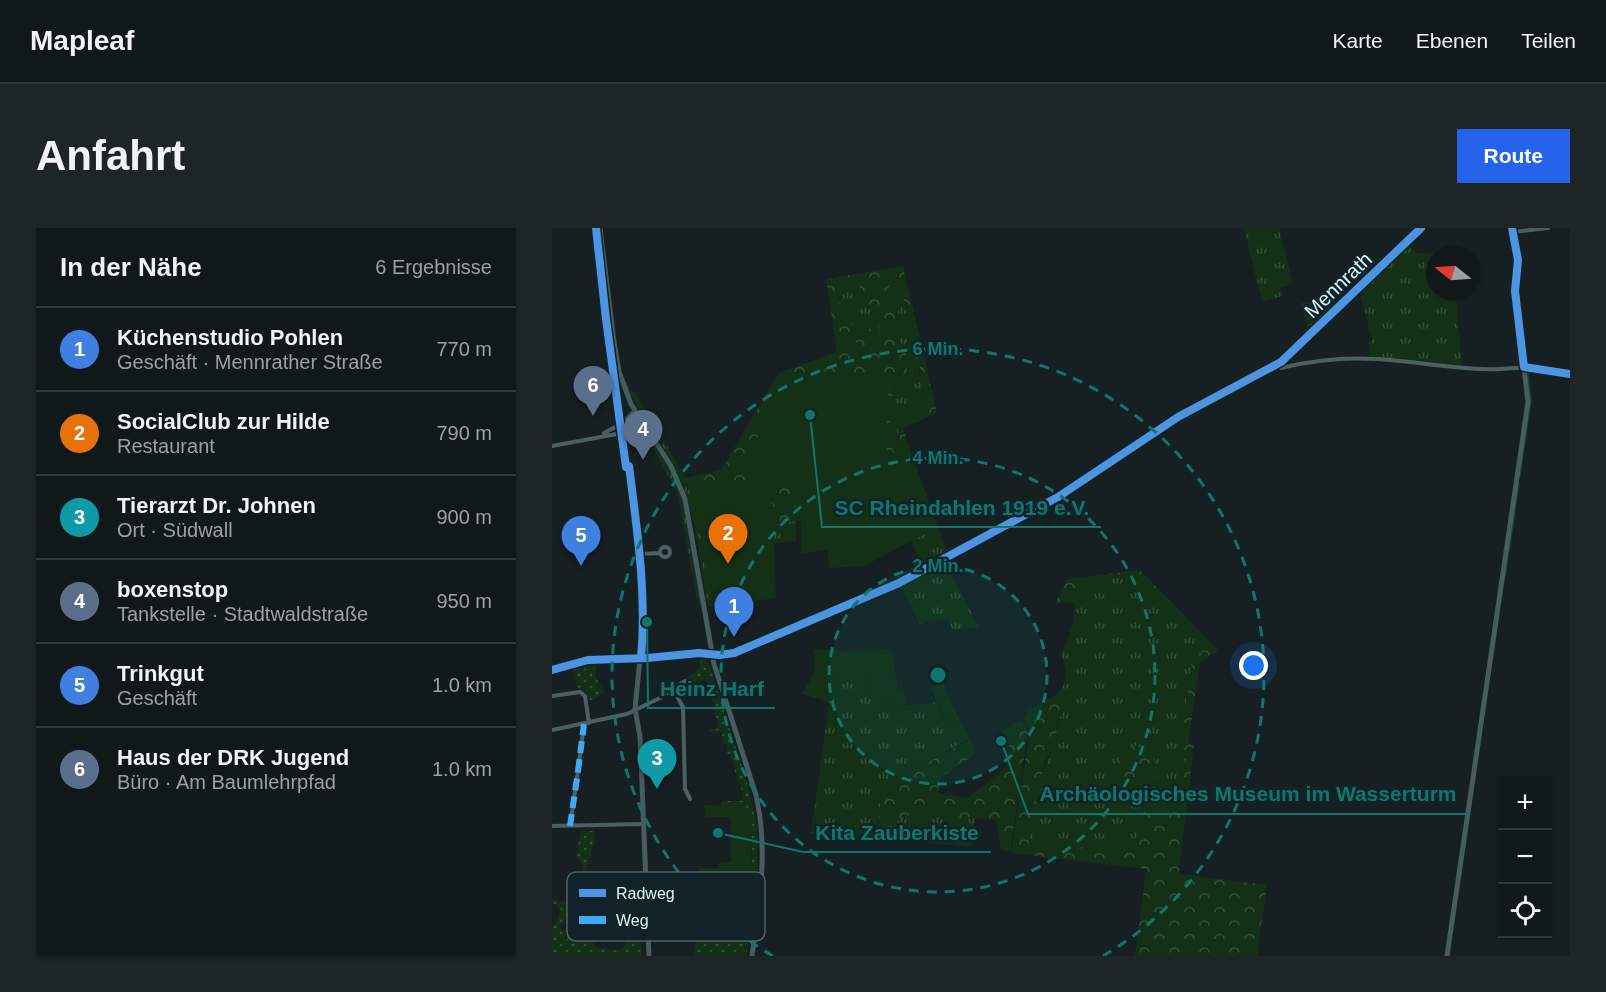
<!DOCTYPE html>
<html lang="de">
<head>
<meta charset="utf-8">
<style>
	body { margin:0; font-family:Helvetica,sans-serif; background:#1e2527; color:#f1f3f6 }
	.controls { position:absolute; right:18px; bottom:18px; display:grid; overflow:hidden; border-radius:0px; box-shadow:0 2px 4px #0004 }
	.controls button { width:54px; height:54px; display:grid; place-items:center; padding:0; border:0; border-bottom:2px solid #303739; background:#10181a; color:#f1f3f6; font:30px sans-serif }
	.compass { position:absolute; left:874px; top:18px; width:54px; height:54px; border-radius:50%; background:#10181a; box-shadow:0 2px 4px #0004; rotate:287deg }
	.you { position:absolute; left:702px; top:438px; width:21px; height:21px; margin:-15px; border:4px solid #fff; border-radius:50%; background:#1a73e8; box-shadow:0 0 0 9px #1a73e833 }
	.badge { display:grid; place-items:center; width:39px; height:39px; border-radius:50%; background:#2563eb; color:#fff; font-size:20px; font-weight:700 }
	.pin { position:absolute; translate:-50% -50px; filter:drop-shadow(0 2px 3px #0008) }
	.pin::after { content:''; position:absolute; top:32px; width:21px; height:18px; background:inherit; clip-path:polygon(0 0,100% 0,50% 100%) }
	.list { margin:0; padding:0; list-style:none }
	h2 { display:flex; justify-content:space-between; align-items:center; height:78px; margin:0; padding:0 24px; font-size:26px }
	h2 small { font-size:20px; font-weight:400; color:#9ca0a2 }
	.list li { display:grid; grid-template-columns:39px 1fr auto; gap:18px; align-items:center; box-sizing:border-box; height:84px; padding:0 24px; border-top:2px solid #303739 }
	.list b { display:block; font-size:22px; white-space:nowrap }
	.list p { margin:0; font-size:20px; white-space:nowrap; color:#9ca0a2 }
	.list em { font-size:20px; font-style:normal; color:#9ca0a2 }
	.icon { flex:none; width:33px; height:33px; fill:none; stroke:currentColor; stroke-width:2; stroke-linecap:round; stroke-linejoin:round }
	.map { position:relative; flex:none; width:1018px; height:728px; overflow:hidden; border-radius:0px }
	header { display:flex; align-items:center; gap:36px; box-sizing:border-box; height:84px; padding:0 30px; background:#10181a; border-bottom:2px solid #303739 }
	header strong { font-size:28px }
	nav { display:flex; gap:33px; margin-inline-start:auto; font-size:21px }
	.intro { display:flex; align-items:center; justify-content:space-between; box-sizing:border-box; height:144px; padding:0 36px }
	h1 { margin:0; font-size:42px }
	.button { padding:15px 27px; border-radius:0px; background:#2563eb; color:#fff; font-size:21px; font-weight:700 }
	main { display:flex; gap:36px; padding:0 36px }
	aside { flex:1; background:#10181a; border-radius:0px; box-shadow:0 2px 4px #0004 }
	.map>svg:first-child { display:block }
	.grass { fill:url(#grass-tufts) }
	.forest { fill:url(#forest-crowns); fill-rule:evenodd }
	.park { fill:url(#park-dots) }
	.garden { fill:#143017 }
	.lines { fill:none; stroke-linecap:round; stroke-linejoin:round }
	.stream { stroke:#0d4333; stroke-width:1.5 }
	.street { stroke:#4c6063; stroke-width:4 }
	.secondary { stroke:#465c5e; stroke-width:5 }
	.quiet { stroke:#3fa9f5; stroke-width:6; stroke-dasharray:12 6; stroke-linecap:butt }
	.cycleway-casing { stroke:#112328; stroke-width:11 }
	.cycleway { stroke:#4d94e3; stroke-width:8 }
	.ring { fill:none; stroke:#0f766e; stroke-width:3; stroke-dasharray:10 8 }
	.labels { text-anchor:middle; dominant-baseline:central; stroke-width:5; stroke-linejoin:round; paint-order:stroke }
	.street-label { font-size:20px; fill:#d9f7fe; stroke:#112328 }
	.key { fill:#112328; stroke:#4d6368; stroke-width:1.5 }
	.key-label { font-size:16px; fill:#d9f7fe }
	.centre { fill:#0f766e; stroke:#112328; stroke-width:3 }
	.ring-label { font-size:18px; text-anchor:middle; font-weight:bold; fill:#0f766e; stroke:#112328; stroke-width:5; stroke-linejoin:round; paint-order:stroke }
	.leader { fill:none; stroke:#0f766e; stroke-width:2 }
	.callout-dot { fill:#0f766e; stroke:#112328; stroke-width:2 }
	.callout-label { font-size:21px; text-anchor:middle; font-weight:bold; fill:#0f766e; stroke:#112328; stroke-width:5; stroke-linejoin:round; paint-order:stroke }
</style>
</head>
<body>
<header>
<strong>Mapleaf</strong>
<nav><a>Karte</a><a>Ebenen</a><a>Teilen</a></nav>
</header>
<div class="intro"><h1>Anfahrt</h1><a class="button">Route</a></div>
<main>
<aside>
<h2>In der Nähe<small>6 Ergebnisse</small></h2>
<ul class="list">
<li><span class="badge" style="background:#3f7fe0">1</span><div><b>Küchenstudio Pohlen</b><p>Geschäft · Mennrather Straße</p></div><em>770 m</em></li>
<li><span class="badge" style="background:#e8710a">2</span><div><b>SocialClub zur Hilde</b><p>Restaurant</p></div><em>790 m</em></li>
<li><span class="badge" style="background:#0f9aa8">3</span><div><b>Tierarzt Dr. Johnen</b><p>Ort · Südwall</p></div><em>900 m</em></li>
<li><span class="badge" style="background:#5c6f8a">4</span><div><b>boxenstop</b><p>Tankstelle · Stadtwaldstraße</p></div><em>950 m</em></li>
<li><span class="badge" style="background:#3f7fe0">5</span><div><b>Trinkgut</b><p>Geschäft</p></div><em>1.0 km</em></li>
<li><span class="badge" style="background:#5c6f8a">6</span><div><b>Haus der DRK Jugend</b><p>Büro · Am Baumlehrpfad</p></div><em>1.0 km</em></li>
</ul>
</aside>
<div class="map">
<svg width="1018" height="728" viewBox="0 0 1018 728">
	<defs>
		<pattern id="grass-tufts" width="24" height="20" patternUnits="userSpaceOnUse" patternTransform="scale(1.5)"><rect width="24" height="20" fill="#143017"/><path d="M3 7l-1-3M5 7V3M7 7l1-3M15 17l-1-3M17 17v-4M19 17l1-3" fill="none" stroke="#364f3a"/></pattern>
		<pattern id="forest-crowns" width="20" height="18" patternUnits="userSpaceOnUse" patternTransform="scale(1.5)"><rect width="20" height="18" fill="#143017"/><path d="M2 6a3 3 0 1 1 6 0M12 15a3 3 0 1 1 6 0" fill="none" stroke="#364f3a"/></pattern>
		<pattern id="park-dots" width="8" height="8" patternUnits="userSpaceOnUse" patternTransform="scale(1.5)"><rect width="8" height="8" fill="#143017"/><path d="M2 2h.1M6 6h.1" fill="none" stroke="#364f3a" stroke-width="1.8" stroke-linecap="round"/></pattern>
	</defs>
	<rect width="100%" height="100%" fill="#162023"/>
	<!-- grass -->
	<path class="grass" d="M692 0H727L741 56 728 59 731 68 710 73Z
		M857 18 865 25 907 26 883 27V63H916L917 68 904 70 910 138 817 129V115L820 112 808 65Z
		M342 53 346 55 350 62 360 116 365 124 368 135 367 143 374 179 370 183 348 190 346 209 350 224 343 226C332 208 341 168 345 148L350 145 356 130 350 121 345 110 346 78 336 65V60Z
		M300 58H308L313 77C322 80 325 93 329 102L321 106 314 92H307L303 120 301 123 298 119 299 96 287 73 289 64Z
		M788 72 756 102 749 75Z
		M73 153 78 162 83 164 134 250 144 282 162 379 156 378C147 337 146 293 130 255 115 219 87 190 73 153Z
		M90 200C102 218 117 236 125 256 140 294 142 337 149 377L146 376 125 264Z
		M244 293V313L221 315V296Z
		M386 299 395 323 370 336 359 313Z
		M392 332 427 399 401 402 395 390 368 396 349 356Z
		M574 349 589 353 612 373 656 418 640 432 628 516 634 530 628 578H594L588 607 580 617 513 622 476 618C481 600 481 581 485 562 488 545 497 531 503 515 507 504 504 493 510 483L502 468C518 455 515 445 509 427 515 414 521 400 522 386 523 377 520 365 527 358 538 349 561 350 574 349Z
		M283 451H315V462L345 461 346 471 334 480 384 474 393 496 406 489 417 511 331 558 323 611 259 605 277 474Z
		M383 584 400 590H423L420 619 339 611 346 589Z"/>
	<!-- forest -->
	<path class="forest" d="M351 38 385 185 351 200 361 230H334L240 259 245 286 244 293 223 296 218 259 147 255 136 257 134 250 169 242 227 145 285 124 274 51ZM342 53 346 55 350 62 360 116 365 124 368 135V152L372 163 374 179 370 183 348 189 345 198 350 223 343 226C335 214 339 164 345 150 348 142 356 139 356 129L350 121 345 110 346 78 336 65V60ZM300 58H308L306 66 308 73 318 79 329 102 321 106 314 92 309 90 307 92 303 120 301 123 298 119 301 99 287 73 289 64Z
		M588 342 666 422 648 434 636 516 642 515 627 646 715 657 705 728H583L594 641 459 625 478 502 471 489 485 476 502 468 510 483 506 489 504 514 493 534 485 562 481 598 476 618 513 622 580 617C592 602 588 587 597 572L614 567 628 577 634 530 628 516 640 432 656 418 612 373 589 353 574 349 552 351 535 354 526 359 522 374 503 376 514 351Z
		M470 491 476 502 458 623 449 622 444 591 400 590 383 584 347 589 339 611 324 609 331 558 418 512 422 520V527L389 549 386 565 416 570 454 539 459 521 450 503Z
		M579 517 601 522 604 560 562 545 567 528Z"/>
	<!-- park -->
	<path class="park" d="M150 430 157 435 194 551 205 597 206 649 194 728H143L147 643 199 642C201 620 199 600 194 578L169 577V573H191L188 553 185 552 181 533H179V526H175V516H171L170 504H158L157 501H166L165 491 154 450 139 459 135 450 148 440V431Z
		M44 437V450L53 465 38 473 32 461 25 459 20 440Z
		M29 603H42L43 613 19 689 14 688 15 693 9 698 10 702 14 703V712H15L16 708 42 713 41 716 46 721C53 719 53 721 60 722 76 724 76 710 77 698L88 697 90 728H0V699L5 693 9 681 6 677 0 675V671L21 675 32 638 24 628Z"/>
	<!-- garden -->
	<path class="garden" d="M227 145 336 147 334 229 361 230 386 299 312 338 277 340 276 321 249 326V293H244L245 286 240 260 194 246Z
		M173 250 218 259 223 296 221 297 224 370 162 379 144 282 136 257Z
		M261 421 292 423 340 421 346 461 351 460 354 479 334 480 333 473 346 471 345 462H315L314 451H283L277 474 250 466C260 448 266 442 261 421Z
		M390 453 406 489 394 496 378 458Z
		M152 577 194 578 199 598V643H147V640H167V635L179 634V589H154Z"/>
	<g class="lines">
		<!-- stream -->
		<path class="stream" d="M965 106 966 115
			M967 120 969 136
			M968 248 979 173 976 145
			M963 281 967 255
			M957 324 963 284
			M953 348 956 328"/>
		<!-- street -->
		<path class="street" d="M961 4 996 0
			M726 136 729 140C761 132 792 129 825 131 874 134 924 146 972 139
			M52 205 73 194
			M0 218 70 205 72 207
			M108 324a5 5 0 1 1 10 0a5 5 0 1 1-10 0Z
			M88 326 108 325
			M121 461 131 479 133 561 138 571
			M0 468 28 464 33 468 37 495
			M0 502 75 486 108 470 133 453
			M26 543 32 496
			M0 598 90 596
			M18 598 26 543"/>
		<!-- secondary -->
		<path class="secondary" d="M48 0 62 114 67 144 79 176 119 238 133 271 162 436 204 567C217 625 207 671 200 728
			M83 183 75 191 72 200 89 343 90 411 83 481 88 508 97 728
			M73 206 78 197 86 189
			M0 442 36 432 95 430 147 425 167 427 182 425 347 355 506 269 626 189 729 134 869 0
			M895 728 976 174 963 63 966 32 960 0"/>
		<!-- quiet -->
		<path class="quiet" d="M26 543 32 496
			M18 598 26 543"/>
		<defs>
			<path id="cycleway" d="M44 0 54 91 74 239 77 238C85 302 95 366 89 430
				M960 0 966 32 963 63 972 139 1018 146
				M0 442 36 432 95 430 147 425 167 427 182 425 347 355 506 269 626 189 729 134 869 0"/>
		</defs>
		<!-- cycleway casing -->
		<use href="#cycleway" class="cycleway-casing"/>
		<!-- cycleway -->
		<use href="#cycleway" class="cycleway"/>
	</g>
	<!-- distance rings -->
	<circle cx="386" cy="447" r="109" fill="#0f766e" fill-opacity=".12"/>
	<g class="ring">
		<circle cx="386" cy="447" r="109"/>
		<circle cx="386" cy="447" r="217"/>
		<path d="M221 728A326 326 0 1 1 551 728"/>
	</g>
	<g class="labels">
		<!-- street labels -->
		<g class="street-label">
			<text transform="translate(786 57) rotate(-44)">Mennrath</text>
		</g>
	</g>
	<!-- legend -->
	<rect x="15" y="644" width="198" height="69" rx="9" class="key"/>
	<rect x="27" y="661" width="27" height="8" fill="#4d94e3"/>
	<rect x="27" y="688" width="27" height="8" fill="#3fa9f5"/>
	<g class="key-label">
		<text x="64" y="671">Radweg</text>
		<text x="64" y="698">Weg</text>
	</g>
	<circle cx="386" cy="447" r="9" class="centre"/>
	<g class="ring-label">
		<text x="386" y="127">6 Min.</text>
		<text x="386" y="236">4 Min.</text>
		<text x="386" y="344">2 Min.</text>
	</g>
	<!-- callouts -->
	<path class="leader" d="M258 187L270 299H549M95 394L96 480H223M449 513L476 586H917M166 605L251 624H439"/>
	<g class="callout-dot">
		<circle cx="258" cy="187" r="6"/>
		<circle cx="95" cy="394" r="6"/>
		<circle cx="449" cy="513" r="6"/>
		<circle cx="166" cy="605" r="6"/>
	</g>
	<g class="callout-label">
		<text x="410" y="287">SC Rheindahlen 1919 e.V.</text>
		<text x="160" y="468">Heinz Harf</text>
		<text x="696" y="573">Archäologisches Museum im Wasserturm</text>
		<text x="345" y="612">Kita Zauberkiste</text>
	</g>
</svg>
<div class="controls">
<button>+</button>
<button>−</button>
<button><svg class="icon" aria-label="locate" viewBox="0 0 24 24"><circle cx="12" cy="12" r="6"/><path d="M12 2v4M12 18v4M2 12h4M18 12h4"/></svg></button>
</div>
<svg class="compass" viewBox="-18 -18 36 36"><path d="M0-13l5 13h-10z" fill="#e53935"/><path d="M0 13l5-13h-10z" fill="#9ca0a2"/></svg>
<div class="you"></div>
<div class="pin badge" style="left:182px;top:409px;background:#3f7fe0">1</div>
<div class="pin badge" style="left:176px;top:336px;background:#e8710a">2</div>
<div class="pin badge" style="left:105px;top:561px;background:#0f9aa8">3</div>
<div class="pin badge" style="left:91px;top:232px;background:#5c6f8a">4</div>
<div class="pin badge" style="left:29px;top:338px;background:#3f7fe0">5</div>
<div class="pin badge" style="left:41px;top:188px;background:#5c6f8a">6</div>
</div>
</main>
</body>
</html>
